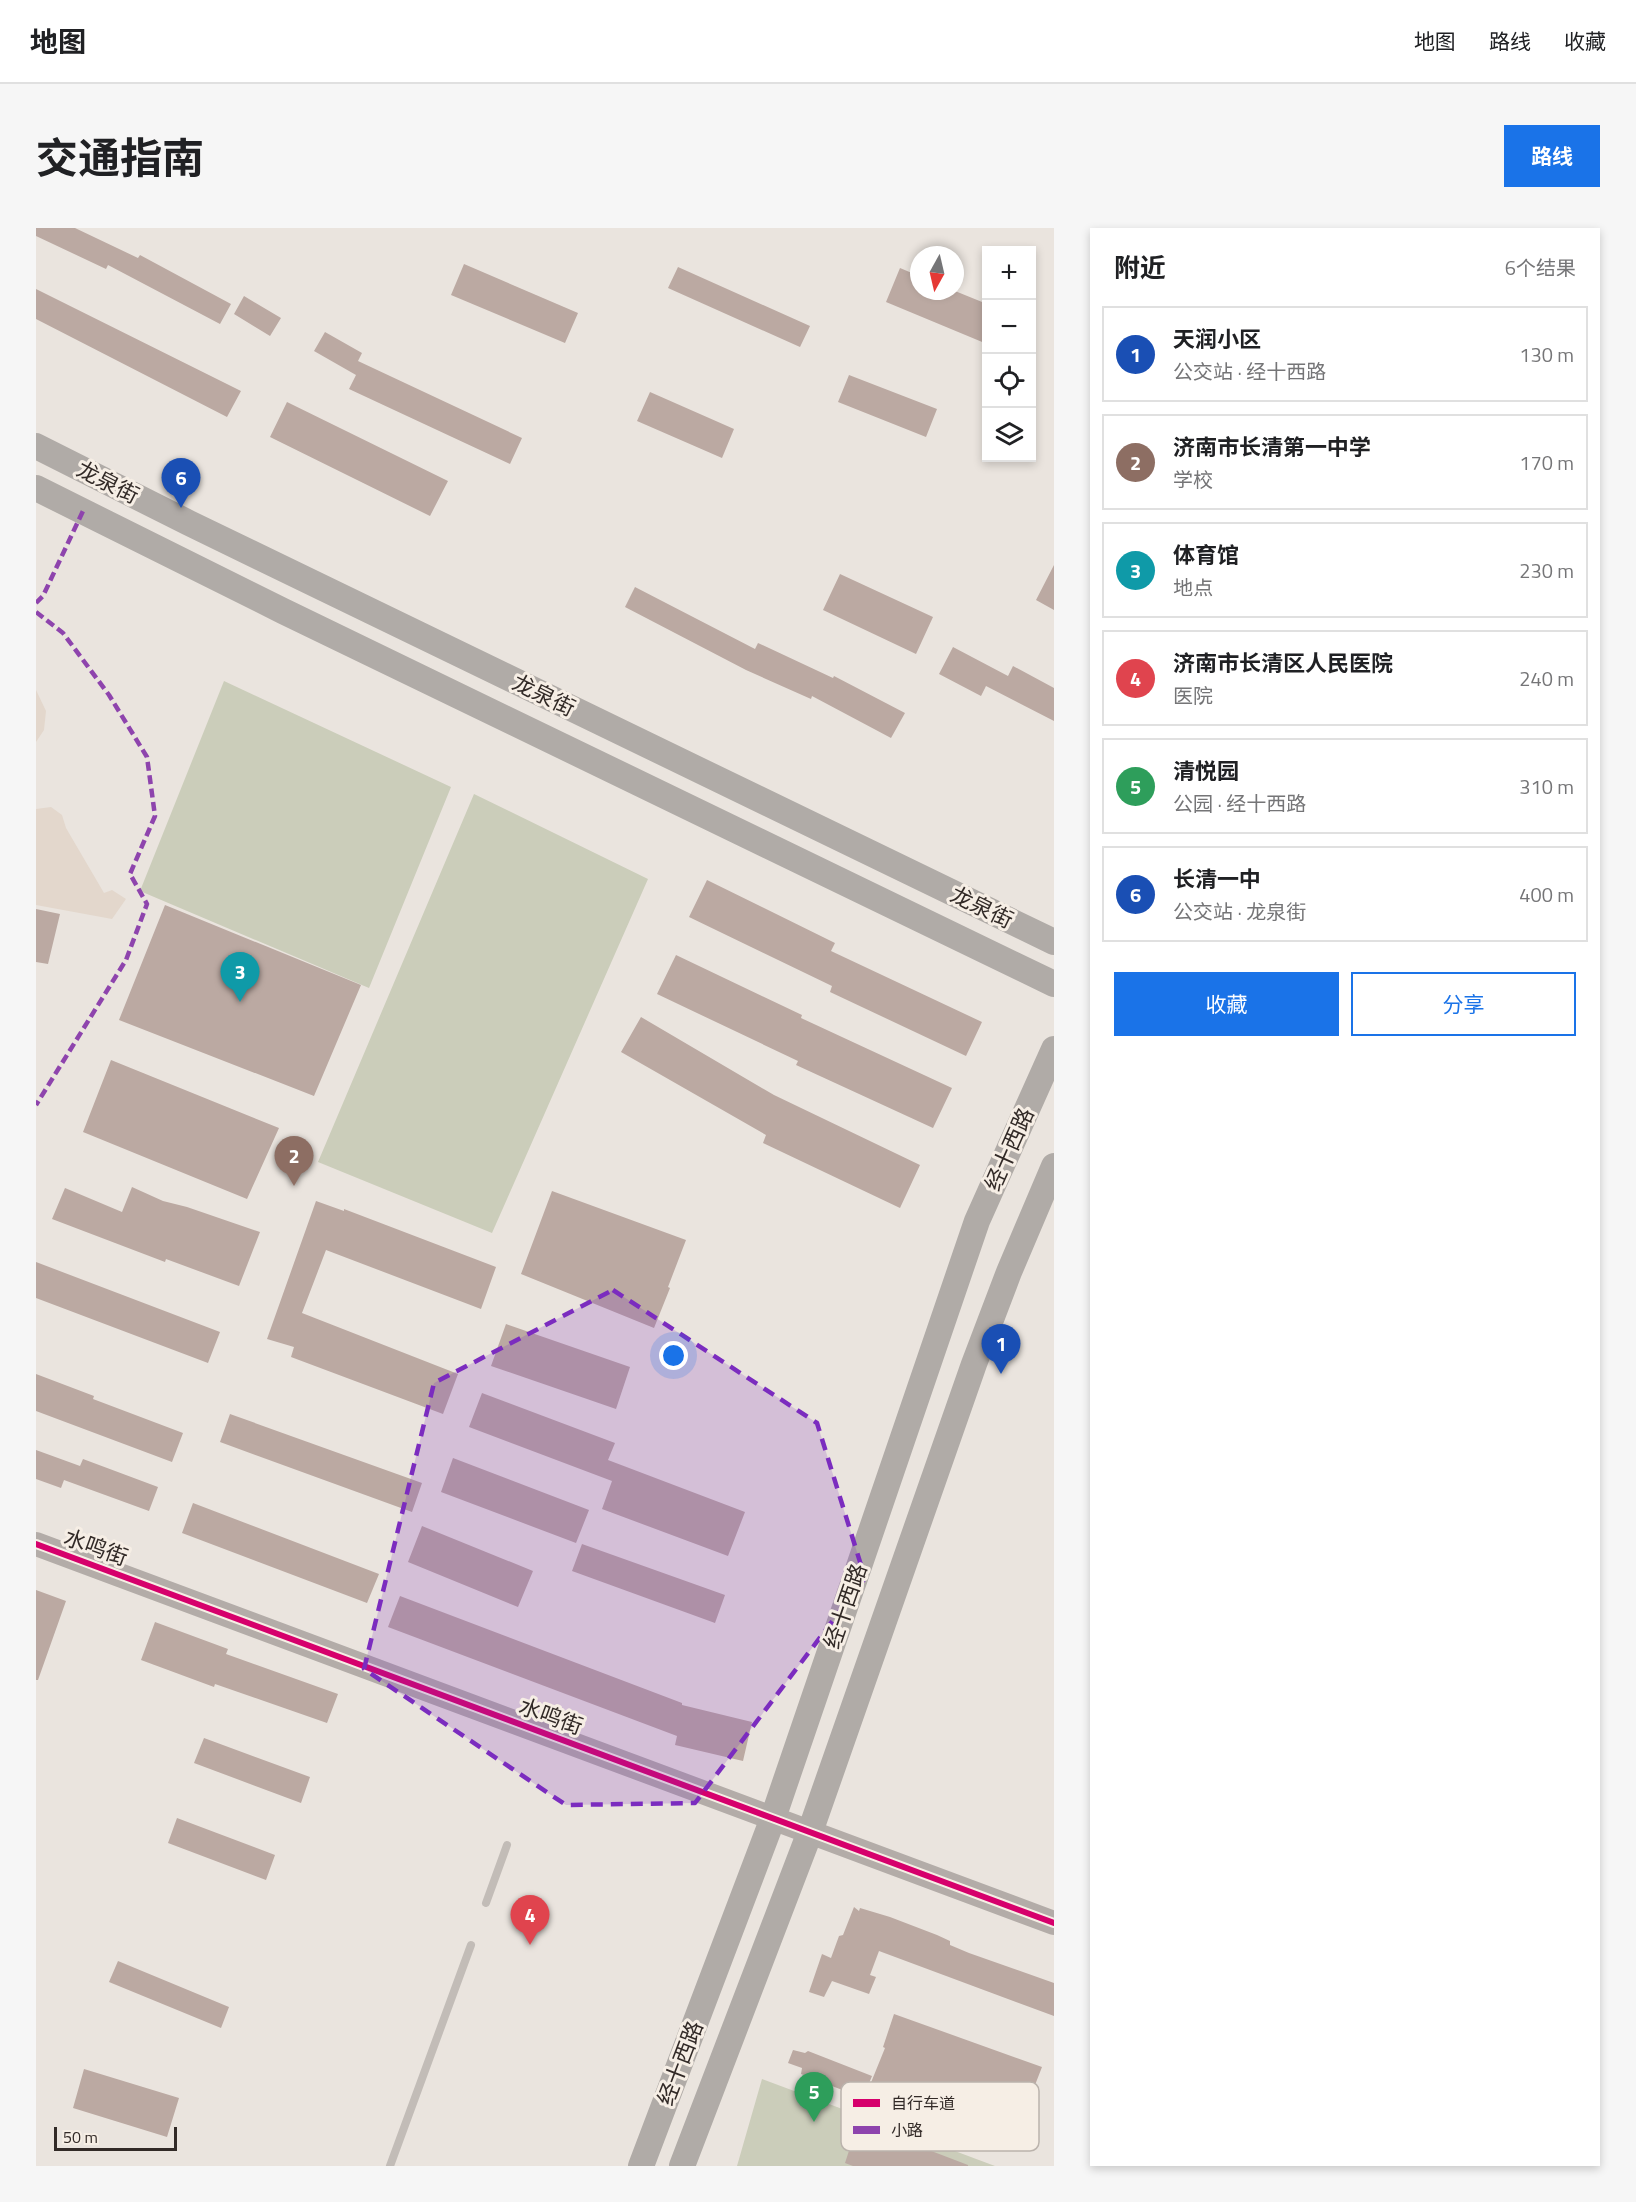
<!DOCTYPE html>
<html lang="zh">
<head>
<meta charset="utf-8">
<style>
	body { margin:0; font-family:"Titillium Web","Noto Sans SC",sans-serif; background:#f6f6f6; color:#202124 }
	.controls { position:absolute; right:18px; top:18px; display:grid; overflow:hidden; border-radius:0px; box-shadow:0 3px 9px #0003 }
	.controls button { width:54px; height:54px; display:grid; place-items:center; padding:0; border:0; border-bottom:2px solid #e0e0e0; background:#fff; color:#202124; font:30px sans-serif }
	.compass { position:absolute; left:874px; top:18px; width:54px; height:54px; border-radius:50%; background:#fff; box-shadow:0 3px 9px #0003; rotate:188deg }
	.scale { position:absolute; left:18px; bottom:15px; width:123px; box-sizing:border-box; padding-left:6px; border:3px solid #322a27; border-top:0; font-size:16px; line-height:21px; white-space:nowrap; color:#322a27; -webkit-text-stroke:4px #f6eee5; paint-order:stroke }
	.you { position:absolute; left:638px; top:1128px; width:21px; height:21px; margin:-15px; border:4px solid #fff; border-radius:50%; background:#1a73e8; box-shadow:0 0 0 9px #1a73e833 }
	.badge { display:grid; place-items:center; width:39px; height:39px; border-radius:50%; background:#1a73e8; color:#fff; font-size:20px; font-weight:700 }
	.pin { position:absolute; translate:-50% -50px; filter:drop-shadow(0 2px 3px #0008) }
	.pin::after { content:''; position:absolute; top:32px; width:21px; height:18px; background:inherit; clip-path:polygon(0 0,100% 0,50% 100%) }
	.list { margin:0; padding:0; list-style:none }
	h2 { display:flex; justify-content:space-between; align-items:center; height:78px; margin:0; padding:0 24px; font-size:26px }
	h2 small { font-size:20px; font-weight:400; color:#757577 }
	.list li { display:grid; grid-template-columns:39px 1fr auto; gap:18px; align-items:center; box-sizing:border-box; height:96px; margin:0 12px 12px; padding:0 12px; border:2px solid #e0e0e0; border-radius:0px }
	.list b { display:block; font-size:22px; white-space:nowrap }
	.list p { margin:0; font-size:20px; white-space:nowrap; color:#757577 }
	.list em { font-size:20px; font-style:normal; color:#757577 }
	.actions { display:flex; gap:12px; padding:18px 24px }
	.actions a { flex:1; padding:14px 0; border:2px solid #1a73e8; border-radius:0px; text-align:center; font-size:21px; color:#1a73e8 }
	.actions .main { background:#1a73e8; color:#fff }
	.icon { flex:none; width:33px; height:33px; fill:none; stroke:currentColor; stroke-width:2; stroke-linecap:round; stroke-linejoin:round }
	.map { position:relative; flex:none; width:1018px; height:1938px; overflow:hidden; border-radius:0px }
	header { display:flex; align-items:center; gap:36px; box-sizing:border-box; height:84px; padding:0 30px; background:#fff; border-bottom:2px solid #e0e0e0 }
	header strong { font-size:28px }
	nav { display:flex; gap:33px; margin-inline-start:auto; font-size:21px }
	.intro { display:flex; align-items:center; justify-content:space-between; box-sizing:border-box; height:144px; padding:0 36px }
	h1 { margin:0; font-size:42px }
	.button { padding:15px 27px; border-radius:0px; background:#1a73e8; color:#fff; font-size:21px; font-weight:700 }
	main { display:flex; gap:36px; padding:0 36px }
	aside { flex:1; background:#fff; border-radius:0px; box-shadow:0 3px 9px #0003 }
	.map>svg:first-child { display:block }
	.green { fill:#cbcdba }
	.plaza { fill:#e3d7cc }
	.building { fill:#bba9a2 }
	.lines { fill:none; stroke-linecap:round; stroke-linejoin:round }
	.lane { stroke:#c2bcb7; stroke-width:8 }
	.secondary { stroke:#b3aca8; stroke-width:24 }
	.primary { stroke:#b0aba7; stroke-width:26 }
	.quiet { stroke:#8e44ad; stroke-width:4.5; stroke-dasharray:9 4.5; stroke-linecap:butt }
	.cycleway-casing { stroke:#f6eee5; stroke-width:10 }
	.cycleway { stroke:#d6006c; stroke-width:6 }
	.marked { fill:#7b2cbf; fill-opacity:0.2; stroke:#7b2cbf; stroke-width:4.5; stroke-dasharray:12 8; stroke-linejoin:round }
	.labels { text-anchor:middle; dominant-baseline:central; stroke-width:6; stroke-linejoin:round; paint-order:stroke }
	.street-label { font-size:22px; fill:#322a27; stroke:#f6eee5 }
	.key { fill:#f6eee5; stroke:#bbb3ac; stroke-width:1.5 }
	.key-label { font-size:16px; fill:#322a27 }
</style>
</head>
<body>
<header>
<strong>地图</strong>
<nav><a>地图</a><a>路线</a><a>收藏</a></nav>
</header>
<div class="intro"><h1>交通指南</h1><a class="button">路线</a></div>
<main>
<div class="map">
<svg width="1018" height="1938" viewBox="0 0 1018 1938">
	<rect width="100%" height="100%" fill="#eae4de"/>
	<!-- green -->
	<path class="green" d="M188 453 415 559 333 760 104 663Z
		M438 566 612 651 456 1005 282 934Z
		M726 1851 959 1938H701Z"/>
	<!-- plaza -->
	<path class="plaza" d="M0 462 10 483 8 502 0 514Z
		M15 579 26 587 30 600 68 665 76 662 90 671 76 691 0 677V581Z"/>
	<!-- building -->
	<path class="building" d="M0 0H39L102 30 104 27 195 76 184 96 72 37 70 41 0 8Z
		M428 36 542 85 529 115 415 67Z
		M642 39 774 98 764 119 632 60Z
		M864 40 883 48V63H919L951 76V116L850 74Z
		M0 61 205 163 191 189 0 91Z
		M208 68 245 90 234 108 198 86Z
		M289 104 326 125 322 133 486 210 474 236 313 161 320 147 278 123Z
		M813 147 901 181 890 209 802 174Z
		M614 164 698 201 686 230 601 193Z
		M251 174 412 253 394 288 234 209Z
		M1018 337V382L1000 372Z
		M804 346 897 389 880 426 787 382Z
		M599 359 719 421 722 415 797 450 798 448 869 485 855 510 776 468 775 471 710 442 589 379Z
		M917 419 972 448 977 438 1018 460V493L950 458 945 468 903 446Z
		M671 652 799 715 795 723 946 794 930 828 794 764 796 758 653 689Z
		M129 677 325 757 278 868 83 792Z
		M0 681 24 686 12 736 0 734Z
		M640 727 766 787 765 790 916 860 897 900 760 837 762 833 621 766Z
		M605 789 738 867 884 937 864 980 727 915 730 907 585 824Z
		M75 832 243 900 211 971 47 904Z
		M96 959 127 973 151 979 224 1004 203 1058 130 1031 129 1034 16 991 29 960 86 984Z
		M516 963 650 1012 632 1059 634 1060 618 1100 485 1046Z
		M280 973 308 983V981L460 1039 445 1081 290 1022 266 1085 422 1146 407 1186 255 1129 258 1119 231 1111Z
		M0 1034 184 1104 172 1135 0 1070Z
		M470 1096 594 1139 580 1181 455 1138Z
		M0 1146 58 1168 57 1171 147 1205 136 1234 0 1183Z
		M446 1165 579 1215 572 1232 709 1284 692 1328 566 1281 576 1253 433 1199Z
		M194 1186 386 1255 376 1284 184 1214Z
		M0 1222 44 1238 47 1231 122 1259 113 1283 28 1252 25 1260 0 1251Z
		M417 1230 553 1282 540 1315 405 1264Z
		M157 1275 343 1346 331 1375 146 1305Z
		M386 1298 497 1343 482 1379 372 1334Z
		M546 1316 689 1367 679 1395 536 1343Z
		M0 1362 30 1373 2 1452H0Z
		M364 1368 646 1475V1477L716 1494 707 1533 639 1517 641 1508 352 1399Z
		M119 1394 192 1421 190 1426 302 1466 291 1495 179 1456 178 1459 105 1432Z
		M168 1510 274 1549 265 1575 158 1535Z
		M141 1590 239 1627 230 1652 132 1615Z
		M818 1679 823 1683 824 1680 854 1689 901 1707 914 1713V1717L933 1725 1018 1755V1788L843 1723 834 1747 840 1749 833 1766 796 1753 788 1769 773 1764 786 1726 795 1730 803 1708 807 1707Z
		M82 1733 193 1779 185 1800 73 1754Z
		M858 1786 1006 1839 980 1906 945 1892 834 1857 849 1820 847 1819Z
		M757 1822 769 1825 772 1823 836 1848 827 1870 765 1846 766 1840 752 1835Z
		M48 1841 143 1870 131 1909 37 1880Z
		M822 1895 932 1937V1938H817L809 1935Z"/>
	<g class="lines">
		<!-- lane -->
		<path class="lane" d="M450 1675 471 1617
			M354 1938 435 1717"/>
		<!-- secondary -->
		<path class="secondary" d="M0 1316 1018 1695"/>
		<!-- primary -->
		<path class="primary" d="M0 218 153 295 1018 714
			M0 260 247 383 1018 756
			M605 1938 737 1590 941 993 1018 821
			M646 1938 774 1604 938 1136 973 1044 1018 938"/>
		<!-- quiet -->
		<path class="quiet" d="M0 375 7 368 47 283
			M0 384 27 405 73 467 111 529 119 588 94 646 111 676 90 732 0 877"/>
		<defs>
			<path id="cycleway" d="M0 1316 1018 1695"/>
		</defs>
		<!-- cycleway casing -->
		<use href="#cycleway" class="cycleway-casing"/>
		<!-- cycleway -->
		<use href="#cycleway" class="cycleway"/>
	</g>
	<!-- marked area -->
	<path class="marked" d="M577 1062 781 1195 829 1350 659 1575 530 1577 328 1441 398 1155Z"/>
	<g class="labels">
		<!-- street labels -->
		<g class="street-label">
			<text transform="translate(72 254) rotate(27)">龙泉街</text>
			<text transform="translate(508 467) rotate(26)">龙泉街</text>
			<text transform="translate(946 679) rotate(26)">龙泉街</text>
			<text transform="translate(973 921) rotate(-66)">经十西路</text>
			<text transform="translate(60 1319) rotate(20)">水鸣街</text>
			<text transform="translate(809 1378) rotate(-71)">经十西路</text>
			<text transform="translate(515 1488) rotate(20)">水鸣街</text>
			<text transform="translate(644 1835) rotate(-69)">经十西路</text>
		</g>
	</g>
	<!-- legend -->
	<rect x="805" y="1854" width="198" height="69" rx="9" class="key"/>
	<rect x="817" y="1871" width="27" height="8" fill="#d6006c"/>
	<rect x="817" y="1898" width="27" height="8" fill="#8e44ad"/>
	<g class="key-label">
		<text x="855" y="1881">自行车道</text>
		<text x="855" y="1908">小路</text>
	</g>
</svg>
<div class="controls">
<button>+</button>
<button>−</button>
<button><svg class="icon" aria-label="locate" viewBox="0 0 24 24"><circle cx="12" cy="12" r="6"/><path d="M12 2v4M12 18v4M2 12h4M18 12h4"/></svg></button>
<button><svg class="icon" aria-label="layers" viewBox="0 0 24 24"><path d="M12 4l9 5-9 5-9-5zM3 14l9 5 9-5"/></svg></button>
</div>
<svg class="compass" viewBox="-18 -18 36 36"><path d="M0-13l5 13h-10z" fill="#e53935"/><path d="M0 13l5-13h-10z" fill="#757577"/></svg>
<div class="scale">50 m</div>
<div class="you"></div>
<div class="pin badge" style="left:965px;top:1146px;background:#1a4fb4">1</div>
<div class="pin badge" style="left:258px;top:958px;background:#8d6e63">2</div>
<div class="pin badge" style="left:204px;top:774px;background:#0f9aa8">3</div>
<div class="pin badge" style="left:494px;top:1717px;background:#e0444e">4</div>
<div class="pin badge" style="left:778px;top:1894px;background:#2e9e5b">5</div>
<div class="pin badge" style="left:145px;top:280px;background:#1a4fb4">6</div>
</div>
<aside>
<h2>附近<small>6个结果</small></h2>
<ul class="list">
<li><span class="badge" style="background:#1a4fb4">1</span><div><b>天润小区</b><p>公交站 · 经十西路</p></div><em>130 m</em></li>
<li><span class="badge" style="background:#8d6e63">2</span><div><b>济南市长清第一中学</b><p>学校</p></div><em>170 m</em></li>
<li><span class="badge" style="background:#0f9aa8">3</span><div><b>体育馆</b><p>地点</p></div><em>230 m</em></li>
<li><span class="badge" style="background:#e0444e">4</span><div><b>济南市长清区人民医院</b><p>医院</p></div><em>240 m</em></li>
<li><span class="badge" style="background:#2e9e5b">5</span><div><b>清悦园</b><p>公园 · 经十西路</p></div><em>310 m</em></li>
<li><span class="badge" style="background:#1a4fb4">6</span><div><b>长清一中</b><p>公交站 · 龙泉街</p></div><em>400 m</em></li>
</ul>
<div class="actions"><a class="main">收藏</a><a>分享</a></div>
</aside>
</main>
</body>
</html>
